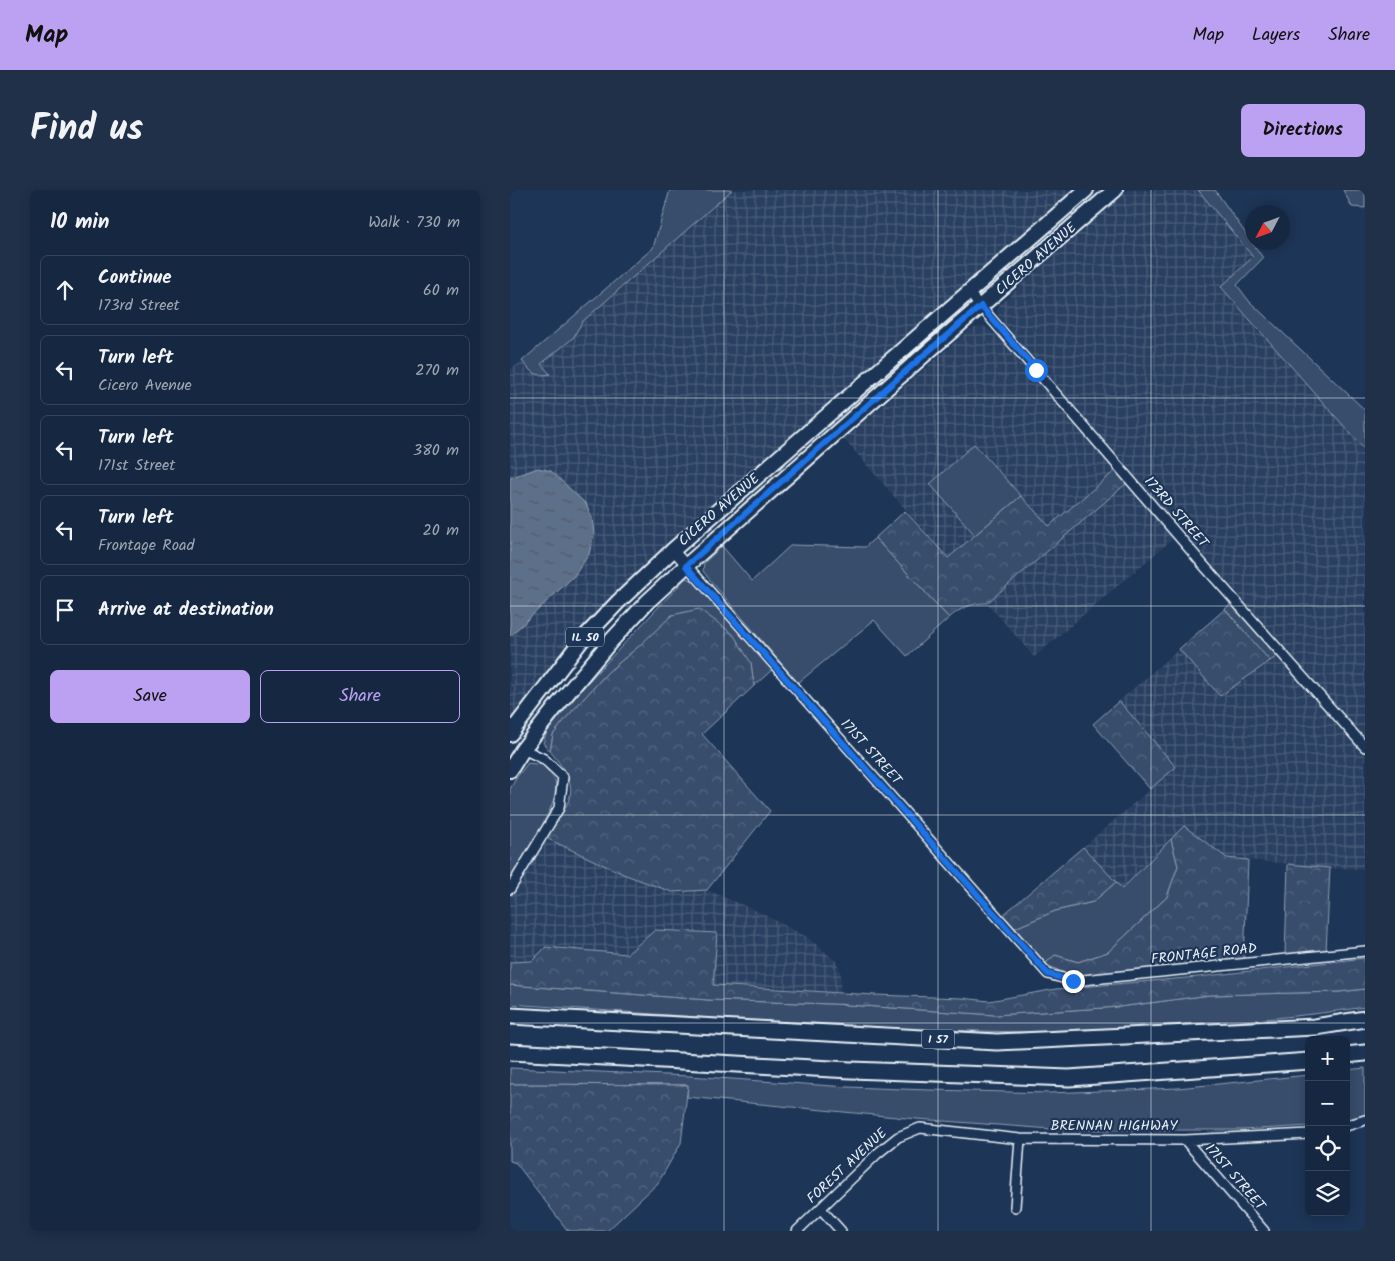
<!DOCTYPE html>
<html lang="en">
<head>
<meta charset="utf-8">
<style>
	body { margin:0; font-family:Kalam,sans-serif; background:#1f3048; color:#f1f3f6 }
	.controls { position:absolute; right:15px; bottom:15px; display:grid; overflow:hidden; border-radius:8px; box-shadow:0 2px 12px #0003 }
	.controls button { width:45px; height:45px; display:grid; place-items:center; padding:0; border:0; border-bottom:1px solid #35445a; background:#162841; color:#f1f3f6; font:25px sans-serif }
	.compass { position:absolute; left:735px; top:15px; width:45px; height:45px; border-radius:50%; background:#162841; box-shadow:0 2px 12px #0003; rotate:229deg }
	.stop { position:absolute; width:15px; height:15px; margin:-11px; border:4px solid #1a73e8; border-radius:50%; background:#fff }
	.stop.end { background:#1a73e8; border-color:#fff; box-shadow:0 1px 5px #0008 }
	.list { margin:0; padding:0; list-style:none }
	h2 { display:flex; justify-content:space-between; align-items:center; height:65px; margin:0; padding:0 20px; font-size:21px }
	h2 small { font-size:16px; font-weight:400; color:#9ea6b1 }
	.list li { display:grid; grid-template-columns:32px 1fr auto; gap:15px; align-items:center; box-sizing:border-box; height:70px; margin:0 10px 10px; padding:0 10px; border:1px solid #35445a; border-radius:8px }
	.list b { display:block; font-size:19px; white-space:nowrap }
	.list p { margin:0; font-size:16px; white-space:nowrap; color:#9ea6b1 }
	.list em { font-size:16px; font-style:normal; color:#9ea6b1 }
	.actions { display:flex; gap:10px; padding:15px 20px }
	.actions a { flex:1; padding:11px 0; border:1px solid #bca0f2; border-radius:8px; text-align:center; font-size:18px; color:#bca0f2 }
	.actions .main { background:#bca0f2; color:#111 }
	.icon { flex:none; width:28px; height:28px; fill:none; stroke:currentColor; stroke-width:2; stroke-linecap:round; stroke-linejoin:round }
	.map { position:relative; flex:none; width:855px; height:1041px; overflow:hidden; border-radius:8px }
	header { display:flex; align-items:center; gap:30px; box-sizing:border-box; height:70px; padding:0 25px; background:#bca0f2; color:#111 }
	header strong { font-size:24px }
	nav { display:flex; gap:28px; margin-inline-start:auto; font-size:18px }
	.intro { display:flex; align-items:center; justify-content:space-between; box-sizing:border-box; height:120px; padding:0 30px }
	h1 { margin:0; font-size:35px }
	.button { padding:12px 22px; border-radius:8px; background:#bca0f2; color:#111; font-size:18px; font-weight:700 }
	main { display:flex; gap:30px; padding:0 30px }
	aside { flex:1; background:#162841; border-radius:8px; box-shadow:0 2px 12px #0003 }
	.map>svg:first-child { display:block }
	.industrial { fill:url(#industrial-grid) }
	.grass { fill:#374d6c; stroke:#909fb2 }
	.forest { fill:url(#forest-crowns); stroke:#909fb2 }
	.water { fill:url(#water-ripples); stroke:#95a4b5 }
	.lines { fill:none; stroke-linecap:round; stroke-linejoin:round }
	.street-casing { stroke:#e8f1f8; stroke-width:12 }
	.primary-casing { stroke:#e8f1f8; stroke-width:18 }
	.highway-casing { stroke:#e8f1f8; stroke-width:19 }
	.street { stroke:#1d3557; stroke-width:9 }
	.primary { stroke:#1d3557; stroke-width:14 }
	.highway { stroke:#1d3557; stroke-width:15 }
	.route { stroke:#1a73e8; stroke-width:6 }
	.grid { fill:none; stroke:#e8f1f8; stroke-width:1; stroke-opacity:0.55 }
	.labels { text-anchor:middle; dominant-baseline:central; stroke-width:4.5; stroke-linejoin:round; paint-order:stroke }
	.shield { fill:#1d3557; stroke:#abb9c8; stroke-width:1 }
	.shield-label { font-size:12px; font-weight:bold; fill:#e8f1f8 }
	.street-label { font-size:14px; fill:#e8f1f8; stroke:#1d3557 }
</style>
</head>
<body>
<header>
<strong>Map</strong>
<nav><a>Map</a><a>Layers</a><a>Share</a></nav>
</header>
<div class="intro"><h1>Find us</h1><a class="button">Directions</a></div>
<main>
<aside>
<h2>10 min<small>Walk · 730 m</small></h2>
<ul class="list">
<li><svg class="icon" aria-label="ahead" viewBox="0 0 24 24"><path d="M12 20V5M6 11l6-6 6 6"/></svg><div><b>Continue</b><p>173rd Street</p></div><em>60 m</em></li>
<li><svg class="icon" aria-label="left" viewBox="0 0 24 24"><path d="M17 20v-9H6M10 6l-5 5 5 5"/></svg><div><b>Turn left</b><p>Cicero Avenue</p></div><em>270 m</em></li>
<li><svg class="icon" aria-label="left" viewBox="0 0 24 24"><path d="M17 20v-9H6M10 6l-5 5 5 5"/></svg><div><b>Turn left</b><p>171st Street</p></div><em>380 m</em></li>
<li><svg class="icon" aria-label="left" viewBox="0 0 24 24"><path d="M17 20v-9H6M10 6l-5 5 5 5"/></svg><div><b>Turn left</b><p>Frontage Road</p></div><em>20 m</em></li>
<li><svg class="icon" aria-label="arrive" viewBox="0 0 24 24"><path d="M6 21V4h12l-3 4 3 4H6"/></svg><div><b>Arrive at destination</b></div></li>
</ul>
<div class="actions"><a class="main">Save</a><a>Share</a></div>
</aside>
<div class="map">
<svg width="855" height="1041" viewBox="0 0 855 1041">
	<defs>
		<pattern id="industrial-grid" width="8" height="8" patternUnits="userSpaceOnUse" patternTransform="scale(1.25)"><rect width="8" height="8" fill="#2a4162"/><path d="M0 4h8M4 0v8" fill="none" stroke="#495d79"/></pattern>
		<pattern id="forest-crowns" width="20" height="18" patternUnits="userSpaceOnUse" patternTransform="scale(1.25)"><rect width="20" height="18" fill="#374d6c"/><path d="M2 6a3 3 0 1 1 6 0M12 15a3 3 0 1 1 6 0" fill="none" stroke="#546782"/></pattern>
		<pattern id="water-ripples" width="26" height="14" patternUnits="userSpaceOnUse" patternTransform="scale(1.25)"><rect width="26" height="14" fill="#5d7089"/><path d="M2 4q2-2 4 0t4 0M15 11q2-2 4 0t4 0" fill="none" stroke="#505a66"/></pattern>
	</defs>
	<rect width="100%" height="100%" fill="#1d3557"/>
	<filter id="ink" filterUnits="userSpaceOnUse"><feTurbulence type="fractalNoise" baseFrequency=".02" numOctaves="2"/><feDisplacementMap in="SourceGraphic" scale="10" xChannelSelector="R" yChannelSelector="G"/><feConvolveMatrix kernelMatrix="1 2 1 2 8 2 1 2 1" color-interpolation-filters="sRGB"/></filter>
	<g filter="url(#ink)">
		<!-- industrial -->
		<path class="industrial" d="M222 0H564L136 372 72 437 0 532V180L12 171 21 181 30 186 39 184 31 174 63 148 72 132Z
			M618 0H688L743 67 711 98 855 260V548L612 272 489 127 487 120 490 114Z
			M474 136 497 154 606 280 539 336 464 254 420 294 465 345 438 368 334 249 460 139Z
			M617 293 665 347 524 467 477 413Z
			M669 459 710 506 769 465 855 564V679L820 678 717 668 674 637 612 699 573 657 666 577 609 511Z
			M27 643 36 648 162 702 197 700 247 721 297 747 327 772 331 785 330 803 202 795 207 743 145 740 117 764 36 757 22 771 0 772V688Z"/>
		<!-- grass -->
		<path class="grass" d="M160 0H222L72 132 63 148 31 174 40 184C25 187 21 182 12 171L143 58Z
			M688 0H705L753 68 727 95 739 111 855 220V260L711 97 743 67Z
			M833 0H855V18L842 17Z
			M464 254 511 306 465 345 420 294Z
			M365 348 439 428 397 466 364 430 288 493 200 390 193 381 194 373 212 356 242 391 281 355 355 357Z
			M176 388 187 392 264 478 244 496 241 473 128 457 98 482 57 527 43 545 40 561 33 553 37 541 77 493Z
			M723 412 769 465 760 471 715 419Z
			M18 573 33 575C37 580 43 586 45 591 52 613 12 668 0 688V599L7 587Z
			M661 649 668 676 657 707 598 762 568 772 545 765 535 774 505 738 545 721 583 712 606 692 612 699Z
			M0 795 198 810 323 814 485 825 609 817 700 805 829 802 855 799V817C790 827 724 832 658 837 617 839 575 842 533 842 355 841 177 826 0 814Z
			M0 878 179 886 337 897 419 900 539 903 668 898 799 885V936L733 940H555L407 929 177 907 178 895 0 894Z
			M855 878V925L836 929V880Z"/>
		<!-- forest -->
		<path class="forest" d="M606 280 617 293 477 413C462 413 450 418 439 428L365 348 395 321 438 368 511 306 539 336Z
			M189 419 223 444 241 473 244 496 192 544 260 621 197 700 162 702 113 684 36 648C44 636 65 609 60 595 57 582 48 571 40 561L43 545 57 527 98 482 128 457 162 425Z
			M715 419 760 471 710 506 669 459Z
			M609 511 666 577 640 599 583 534Z
			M674 636 717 668 738 670 734 771 576 785 552 782 535 774 545 765 568 772 598 762 657 707 668 676 661 649Z
			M573 657 606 692 583 712 545 721 505 738 493 725Z
			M778 674 820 678 816 762 775 765Z
			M145 740 207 743 203 795 364 805 452 808 479 811 546 799 688 787 855 768V799L829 802 700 805 609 817 485 825 323 814 198 810 0 795V772L22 771 36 757 117 764Z
			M0 894 178 895 171 953 148 993 97 1041H58L6 973 0 971Z"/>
		<!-- water -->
		<path class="water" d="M28 278 41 281 76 314 82 329 84 343 79 364 64 386 0 446V288Z"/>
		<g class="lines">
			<defs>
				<path id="street" d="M459 103 696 378 855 557
					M163 360 538 784 563 791 855 761
					M0 699 49 618 53 587 34 569 13 559
					M836 936 855 930
					M675 950 754 1041
					M505 1017 510 949
					M311 1019 331 1041
					M287 1041 368 963 388 947 410 938 510 949 675 950 799 944"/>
				<path id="primary" d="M0 544 71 451 108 412 163 360 576 0
					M0 580 13 559 45 518 100 452 137 412 176 376 414 165 605 0"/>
				<path id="highway" d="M0 826 487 852 805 837 855 829
					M0 862 341 880 559 888 799 871
					M836 865 855 863"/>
			</defs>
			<!-- street casing -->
			<use href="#street" class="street-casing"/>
			<!-- primary casing -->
			<use href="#primary" class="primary-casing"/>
			<!-- highway casing -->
			<use href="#highway" class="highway-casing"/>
			<!-- street -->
			<use href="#street" class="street"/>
			<!-- primary -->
			<use href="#primary" class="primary"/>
			<!-- highway -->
			<use href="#highway" class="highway"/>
		</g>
	</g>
	<g class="lines" filter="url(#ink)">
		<!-- route -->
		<path class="route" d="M526 180 471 116 414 165 176 376 538 784 563 791"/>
	</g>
	<!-- grid -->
	<path class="grid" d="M214 0V1041M428 0V1041M641 0V1041M0 208H855M0 416H855M0 625H855M0 833H855"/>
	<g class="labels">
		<!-- shield labels -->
		<g class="shield">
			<rect x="56" y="437.5" width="38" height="19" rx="4"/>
			<rect x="412" y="839.5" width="32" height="19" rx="4"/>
		</g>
		<g class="shield-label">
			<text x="75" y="447">IL 50</text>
			<text x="428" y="849">I 57</text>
		</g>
		<!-- street labels -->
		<g class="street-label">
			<text transform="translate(526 69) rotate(-41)">CICERO AVENUE</text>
			<text transform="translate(209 320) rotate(-41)">CICERO AVENUE</text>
			<text transform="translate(666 322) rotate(49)">173RD STREET</text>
			<text transform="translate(361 562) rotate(48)">171ST STREET</text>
			<text transform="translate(694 764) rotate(-6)">FRONTAGE ROAD</text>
			<text x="604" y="936">BRENNAN HIGHWAY</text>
			<text transform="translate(337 976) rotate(-43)">FOREST AVENUE</text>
			<text transform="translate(725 987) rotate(49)">171ST STREET</text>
		</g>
	</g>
</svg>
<div class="controls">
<button>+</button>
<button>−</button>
<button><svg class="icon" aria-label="locate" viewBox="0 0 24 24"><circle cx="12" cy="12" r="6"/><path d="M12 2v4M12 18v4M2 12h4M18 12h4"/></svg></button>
<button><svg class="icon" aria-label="layers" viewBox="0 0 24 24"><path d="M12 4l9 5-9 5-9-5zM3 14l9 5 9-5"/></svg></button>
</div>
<svg class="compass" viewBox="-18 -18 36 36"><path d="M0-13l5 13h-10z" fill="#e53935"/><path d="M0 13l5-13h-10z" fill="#9ea6b1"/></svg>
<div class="stop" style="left:526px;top:180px"></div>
<div class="stop end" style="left:563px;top:791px"></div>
</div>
</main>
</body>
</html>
